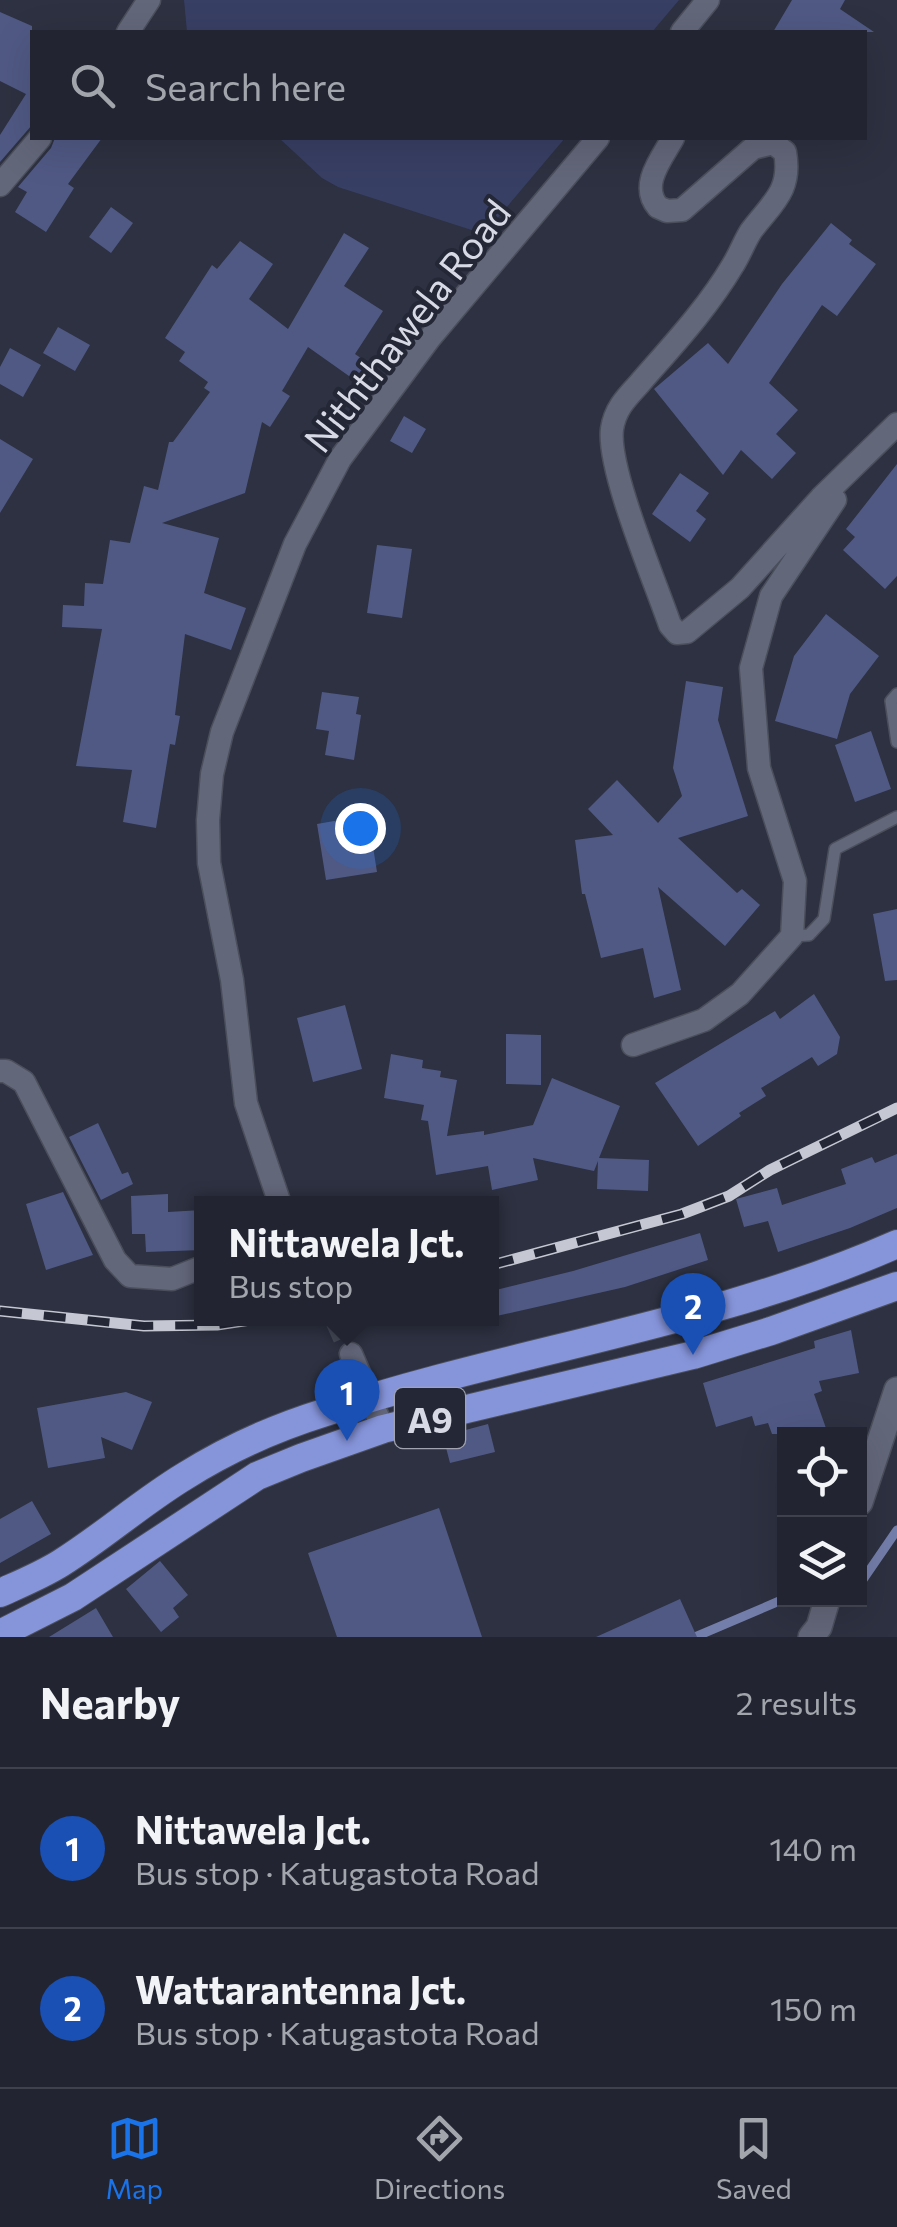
<!DOCTYPE html>
<html lang="en">
<head>
<meta charset="utf-8">
<style>
	body { margin:0; font-family:Commissioner,sans-serif; background:#2a2d39; color:#f1f3f6 }
	.controls { position:absolute; right:30px; bottom:30px; display:grid; overflow:hidden; border-radius:0px; box-shadow:0 10px 40px #0002 }
	.controls button { width:90px; height:90px; display:grid; place-items:center; padding:0; border:0; border-bottom:2px solid #3f424d; background:#222531; color:#f1f3f6; font:50px sans-serif }
	.you { position:absolute; left:360px; top:828px; width:35px; height:35px; margin:-25px; border:8px solid #fff; border-radius:50%; background:#1a73e8; box-shadow:0 0 0 15px #1a73e833 }
	.badge { display:grid; place-items:center; width:65px; height:65px; border-radius:50%; background:#1a73e8; color:#fff; font-size:32px; font-weight:700 }
	.pin { position:absolute; translate:-50% -82px; filter:drop-shadow(0 2px 5px #0008) }
	.pin::after { content:''; position:absolute; top:52px; width:35px; height:30px; background:inherit; clip-path:polygon(0 0,100% 0,50% 100%) }
	.popup { position:absolute; left:194px; top:1196px; width:305px; height:130px; box-sizing:border-box; display:grid; place-content:center; border-radius:0px; background:#222531; filter:drop-shadow(0 2px 8px #0005); font-size:32px; white-space:nowrap; color:#a2a5ab }
	.popup b { font-size:38px; color:#f1f3f6 }
	.popup::after { content:''; position:absolute; left:50%; top:100%; margin-left:-20px; border:20px solid transparent; border-top-color:#222531 }
	.list { margin:0; padding:0; list-style:none }
	h2 { display:flex; justify-content:space-between; align-items:center; height:130px; margin:0; padding:0 40px; font-size:42px }
	h2 small { font-size:32px; font-weight:400; color:#a2a5ab }
	.list li { display:grid; grid-template-columns:65px 1fr auto; gap:30px; align-items:center; box-sizing:border-box; height:160px; padding:0 40px; border-top:2px solid #3f424d }
	.list b { display:block; font-size:38px; white-space:nowrap }
	.list p { margin:0; font-size:32px; white-space:nowrap; color:#a2a5ab }
	.list em { font-size:32px; font-style:normal; color:#a2a5ab }
	.icon { flex:none; width:55px; height:55px; fill:none; stroke:currentColor; stroke-width:2; stroke-linecap:round; stroke-linejoin:round }
	.map { position:relative; flex:none; width:897px; height:1637px; overflow:hidden }
	.search { position:absolute; background:#222531; box-shadow:0 10px 40px #0002; left:30px; right:30px; top:30px; height:110px; display:flex; align-items:center; gap:25px; box-sizing:border-box; padding:0 35px; border-radius:0px; color:#a2a5ab; font-size:38px }
	.sheet { height:450px; background:#222531 }
	nav { display:flex; justify-content:space-around; align-items:center; box-sizing:border-box; height:140px; border-top:2px solid #3f424d; background:#222531; font-size:28px; color:#a2a5ab }
	nav a { display:grid; justify-items:center; gap:5px }
	nav .on { color:#1a73e8 }
	.map>svg:first-child { display:block }
	.green { fill:#383f64 }
	.lines { fill:none; stroke-linecap:round; stroke-linejoin:round }
	.stream { stroke:#747eab; stroke-width:9 }
	.building { fill:#505984 }
	.minor-tunnel { stroke:#464a59; stroke-width:22; stroke-dasharray:22 11; stroke-linecap:butt }
	.service-casing { stroke:#4b4f5c; stroke-width:14 }
	.minor-casing { stroke:#4b4f5c; stroke-width:25 }
	.tertiary-casing { stroke:#4b4f5c; stroke-width:28 }
	.trunk-casing { stroke:#4b4f5c; stroke-width:30 }
	.service { stroke:#63677a; stroke-width:11 }
	.minor { stroke:#63677a; stroke-width:22 }
	.tertiary { stroke:#63677a; stroke-width:25 }
	.trunk { stroke:#8694da; stroke-width:28 }
	.rail-casing { stroke:#c5c8d2; stroke-width:11 }
	.rail { stroke:#232736; stroke-width:8; stroke-dasharray:22; stroke-linecap:butt }
	.labels { text-anchor:middle; dominant-baseline:central; stroke-width:8; stroke-linejoin:round; paint-order:stroke }
	.shield { fill:#232736; stroke:#a1a4b0; stroke-width:2.5 }
	.shield-label { font-size:35px; font-weight:bold; fill:#d7dae4 }
	.street-label { font-size:38px; fill:#d7dae4; stroke:#232736 }
</style>
</head>
<body>
<div class="map">
<svg width="897" height="1637" viewBox="0 0 897 1637">
	<rect width="100%" height="100%" fill="#2d3141"/>
	<!-- green -->
	<path class="green" d="M184 0H679L652 32H187Z
		M279 138H565L484 234 338 187 322 178Z"/>
	<g class="lines">
		<!-- stream -->
		<path class="stream" d="M860 1584 897 1530
			M695 1637 784 1599"/>
	</g>
	<!-- building -->
	<path class="building" d="M792 0H845L840 9 874 32H773Z
		M0 12 32 26V125L0 162V135L26 94 0 81Z
		M55 138H102L68 184 74 188 46 232 15 212 27 192 18 187 51 148Z
		M111 207 133 223 111 253 89 237Z
		M831 223 852 240 849 244 876 264 837 316 822 305 769 383 798 410 776 434 796 453 772 479 741 450 723 475 654 389 708 343 728 364 782 284Z
		M344 233 369 248 344 286 383 311 355 354 368 363 356 381 308 347 282 391 290 396 270 427 262 422 245 493 162 523 219 538 204 593 246 608 231 650 185 634 175 715 180 716 175 745 170 744 156 828 123 822 132 770 76 766 102 629 62 627 63 605 84 606 85 583 103 584 110 540 130 543 144 486 158 490 169 442H173L210 392 204 388 208 382 179 361 185 352 165 338 212 265 217 269 240 241 273 264 249 299 288 329Z
		M58 327 90 345 75 371 43 353Z
		M10 348 41 365 23 397 0 384V367Z
		M404 416 426 429 412 453 390 441Z
		M0 439 33 459 0 513Z
		M897 464V576L885 589 843 550 855 537 846 529Z
		M680 473 709 493 696 511 706 519 690 542 652 514Z
		M377 545 412 549 402 618 367 613Z
		M826 614 879 656 850 694 837 739 775 721 794 656Z
		M686 681 723 687 718 720 748 816 678 838 737 893 742 889 760 905 725 946 658 887 681 990 654 998 643 948 601 958 585 894H582L575 840 613 835 588 809 617 780 658 823 682 796 673 768Z
		M322 692 359 697 356 714 361 715 354 760 325 755 329 731 316 729Z
		M871 731 891 789 855 802 835 745Z
		M368 815 377 872 326 880 317 824Z
		M897 909V980L885 981 873 914Z
		M814 994 840 1037 837 1054 818 1066 812 1057 761 1088 766 1096 739 1113 741 1116 698 1146 655 1083 775 1011 780 1019Z
		M345 1005 362 1069 313 1082 297 1018Z
		M506 1034 541 1035V1085L506 1084Z
		M391 1054 423 1060 422 1068 441 1071 440 1077 457 1080 447 1136 484 1131V1135L533 1125 552 1078 620 1106 599 1158 649 1160 648 1191 597 1189 598 1161 594 1171 533 1158 538 1180 492 1190 488 1166 436 1175 428 1121 421 1120 424 1105 384 1098Z
		M98 1123 122 1174 128 1172 133 1184 101 1200 69 1137Z
		M897 1154V1208L850 1228 778 1252 768 1221 744 1227 736 1199 777 1188 782 1205 846 1184 841 1169 872 1157 875 1163Z
		M63 1192 93 1255 46 1270 26 1204Z
		M168 1194V1212L202 1210V1250L146 1252 145 1234H132L131 1196Z
		M700 1233 708 1260 625 1287 492 1317V1291L573 1271Z
		M851 1330 859 1373 819 1381 822 1391 814 1394 828 1434H772L768 1423 755 1426 752 1416 716 1427 703 1383 815 1348 814 1341Z
		M126 1392 152 1402 132 1450 101 1437 105 1458 48 1468 37 1408Z
		M488 1424 495 1452 450 1463 443 1436Z
		M32 1501 51 1534 0 1563V1519Z
		M439 1508 482 1637H337L308 1553Z
		M160 1561 188 1595 173 1608 179 1617 161 1632 126 1589Z
		M680 1599 697 1637H596Z
		M96 1608 113 1637H49Z"/>
	<g class="lines">
		<!-- minor-tunnel -->
		<path class="minor-tunnel" d="M335 1318 351 1354"/>
		<defs>
			<path id="service" d="M897 694 891 701 897 742
				M792 936 809 935 824 919 835 849 897 817"/>
			<path id="minor" d="M128 32 149 0
				M682 32 708 0
				M673 138C662 158 639 185 658 207L667 211 682 210 753 148 773 143 785 152C792 191 772 203 751 231 744 242 740 254 733 265 707 309 672 346 639 384 626 398 615 409 612 429 607 469 655 581 670 625L677 633 687 632 740 588 821 498 897 424
				M0 185 40 138
				M633 1045 704 1020 740 994 792 936 795 881 759 768 751 668 771 596 835 500
				M0 1071H6L24 1082 115 1260 130 1276 172 1279 202 1267
				M280 1204 246 1103 232 980 209 863 208 820 212 774 222 732 295 544 340 459 429 339 598 138
				M351 1354 383 1429"/>
			<path id="tertiary" d="M860 1502 897 1390
				M811 1637 819 1627 827 1600"/>
			<path id="trunk" d="M0 1593C20 1584 42 1575 61 1563 104 1536 142 1502 185 1476 228 1449 275 1428 323 1413 512 1350 713 1325 897 1244
				M0 1634 73 1597 257 1476 301 1458 383 1429 693 1355 771 1331 897 1286"/>
		</defs>
		<!-- service casing -->
		<use href="#service" class="service-casing"/>
		<!-- minor casing -->
		<use href="#minor" class="minor-casing"/>
		<!-- tertiary casing -->
		<use href="#tertiary" class="tertiary-casing"/>
		<!-- trunk casing -->
		<use href="#trunk" class="trunk-casing"/>
		<!-- service -->
		<use href="#service" class="service"/>
		<!-- minor -->
		<use href="#minor" class="minor"/>
		<!-- tertiary -->
		<use href="#tertiary" class="tertiary"/>
		<!-- trunk -->
		<use href="#trunk" class="trunk"/>
		<defs>
			<path id="rail" d="M492 1265 682 1214 729 1196 770 1170 897 1108
				M0 1311 144 1326 217 1325 265 1318"/>
		</defs>
		<!-- rail casing -->
		<use href="#rail" class="rail-casing"/>
		<!-- rail -->
		<use href="#rail" class="rail"/>
	</g>
	<g class="labels">
		<!-- shield labels -->
		<rect class="shield" x="395" y="1388" width="70" height="60" rx="8"/>
		<g class="shield-label">
			<text x="430" y="1418">A9</text>
		</g>
		<!-- street labels -->
		<g class="street-label">
			<text transform="translate(406 325) rotate(-52)">Niththawela Road</text>
		</g>
	</g>
</svg>
<div class="controls">
<button><svg class="icon" aria-label="locate" viewBox="0 0 24 24"><circle cx="12" cy="12" r="6"/><path d="M12 2v4M12 18v4M2 12h4M18 12h4"/></svg></button>
<button><svg class="icon" aria-label="layers" viewBox="0 0 24 24"><path d="M12 4l9 5-9 5-9-5zM3 14l9 5 9-5"/></svg></button>
</div>
<div class="you"></div>
<div class="pin badge" style="left:347px;top:1441px;background:#1a4fb4">1</div>
<div class="popup"><b>Nittawela Jct.</b>Bus stop</div>
<div class="pin badge" style="left:693px;top:1355px;background:#1a4fb4">2</div>
<div class="search"><svg class="icon" aria-label="search" viewBox="0 0 24 24"><circle cx="10" cy="10" r="6"/><path d="M15 15l6 6"/></svg>Search here</div>
</div>
<section class="sheet">
<h2>Nearby<small>2 results</small></h2>
<ul class="list">
<li><span class="badge" style="background:#1a4fb4">1</span><div><b>Nittawela Jct.</b><p>Bus stop · Katugastota Road</p></div><em>140 m</em></li>
<li><span class="badge" style="background:#1a4fb4">2</span><div><b>Wattarantenna Jct.</b><p>Bus stop · Katugastota Road</p></div><em>150 m</em></li>
</ul>
</section>
<nav>
<a class="on"><svg class="icon" aria-label="map" viewBox="0 0 24 24"><path d="M3 6l6-2 6 2 6-2v14l-6 2-6-2-6 2zM9 4v14M15 6v14"/></svg>Map</a>
<a><svg class="icon" aria-label="directions" viewBox="0 0 24 24"><path d="M12 3l9 9-9 9-9-9zM9 14v-3h6M13 9l2 2-2 2"/></svg>Directions</a>
<a><svg class="icon" aria-label="saved" viewBox="0 0 24 24"><path d="M7 4h10v16l-5-4-5 4z"/></svg>Saved</a>
</nav>
</body>
</html>
